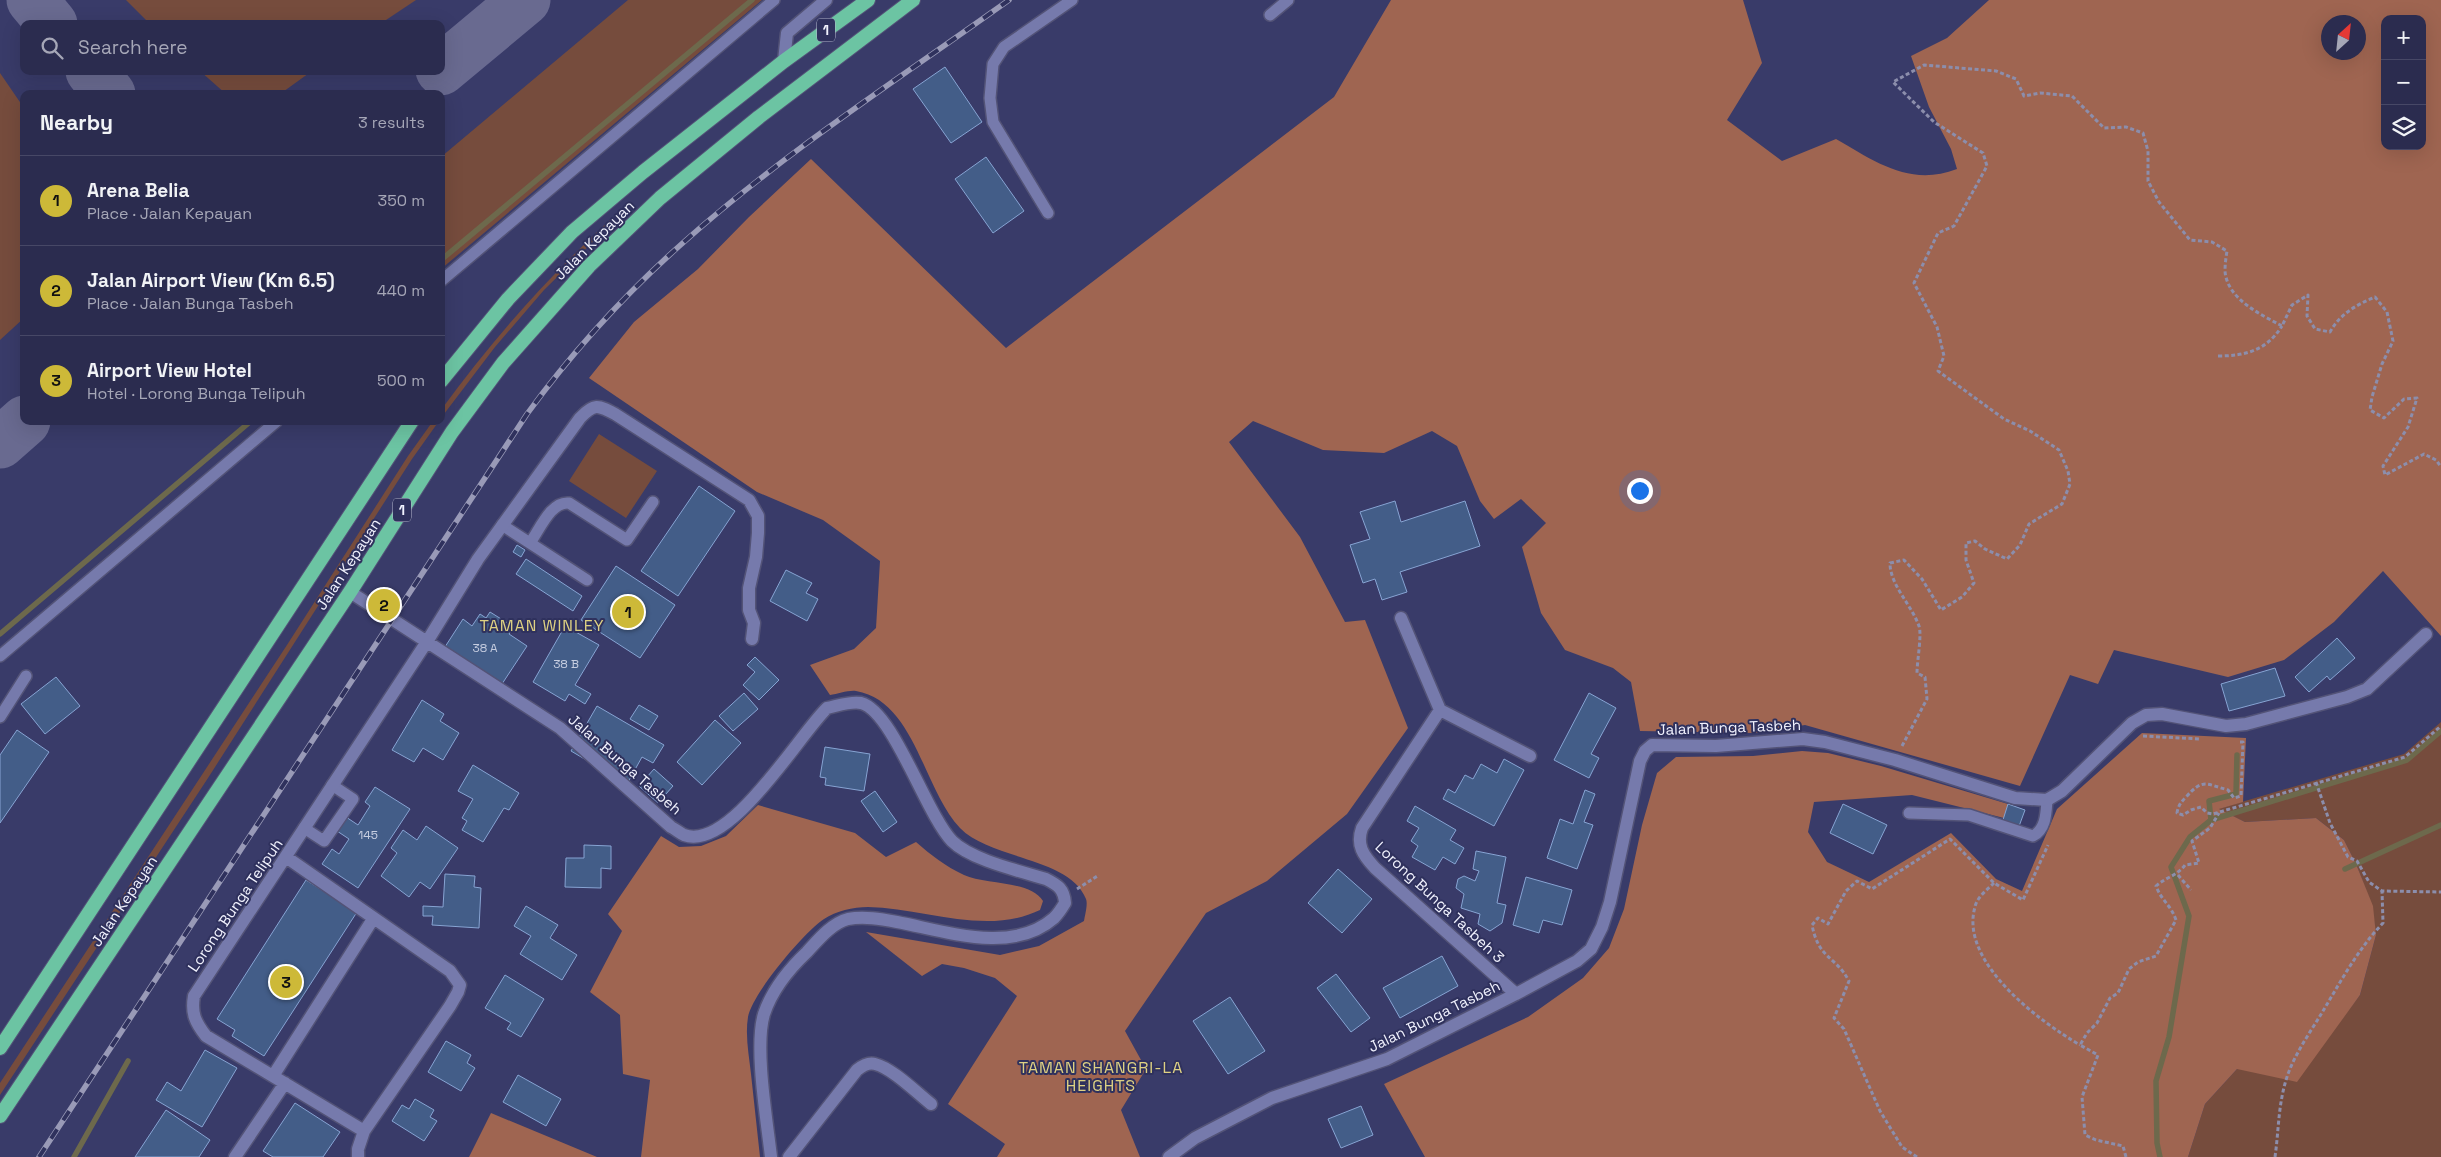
<!DOCTYPE html>
<html lang="en">
<head>
<meta charset="utf-8">
<style>
	body { margin:0; font-family:"Space Grotesk",sans-serif; background:#333456; color:#f1f3f6 }
	.controls { position:absolute; right:15px; top:15px; display:grid; overflow:hidden; border-radius:10px; box-shadow:0 5px 20px #0002 }
	.controls button { width:45px; height:45px; display:grid; place-items:center; padding:0; border:0; border-bottom:1px solid #474866; background:#2b2c4f; color:#f1f3f6; font:25px sans-serif }
	.compass { position:absolute; left:2321px; top:15px; width:45px; height:45px; border-radius:50%; background:#2b2c4f; box-shadow:0 5px 20px #0002; rotate:27deg }
	.you { position:absolute; left:1639px; top:490px; width:18px; height:18px; margin:-12px; border:4px solid #fff; border-radius:50%; background:#1a73e8; box-shadow:0 0 0 8px #1a73e833 }
	.badge { display:grid; place-items:center; width:32px; height:32px; border-radius:50%; background:#cdb938; color:#111; font-size:16px; font-weight:700 }
	.pin { position:absolute; translate:-50% -50%; border:2px solid #fff; box-shadow:0 1px 5px #0006 }
	.list { margin:0; padding:0; list-style:none }
	h2 { display:flex; justify-content:space-between; align-items:center; height:65px; margin:0; padding:0 20px; font-size:21px }
	h2 small { font-size:16px; font-weight:400; color:#a6a7b7 }
	.list li { display:grid; grid-template-columns:32px 1fr auto; gap:15px; align-items:center; box-sizing:border-box; height:90px; padding:0 20px; border-top:1px solid #474866 }
	.list b { display:block; font-size:19px; white-space:nowrap }
	.list p { margin:0; font-size:16px; white-space:nowrap; color:#a6a7b7 }
	.list em { font-size:16px; font-style:normal; color:#a6a7b7 }
	.icon { flex:none; width:28px; height:28px; fill:none; stroke:currentColor; stroke-width:2; stroke-linecap:round; stroke-linejoin:round }
	.map { position:relative; flex:none; width:2441px; height:1157px; overflow:hidden }
	.search { position:absolute; background:#2b2c4f; box-shadow:0 5px 20px #0002; left:20px; top:20px; width:425px; height:55px; display:flex; align-items:center; gap:12px; box-sizing:border-box; padding:0 18px; border-radius:10px; color:#a6a7b7; font-size:19px }
	.panel { position:absolute; background:#2b2c4f; box-shadow:0 5px 20px #0002; left:20px; top:90px; width:425px; height:335px; border-radius:10px }
	.map>svg:first-child { display:block }
	.green { fill:#764c3d }
	.forest { fill:#9f6551; fill-rule:evenodd }
	.lines { fill:none; stroke-linecap:round; stroke-linejoin:round }
	.stream { stroke:#6d694c; stroke-width:5.5 }
	.taxiway { stroke:#696a90; stroke-width:51 }
	.building { fill:#435d88; stroke:#87a4d3 }
	.service-casing { stroke:#535377; stroke-width:14 }
	.minor-casing { stroke:#535377; stroke-width:15 }
	.trunk-casing { stroke:#535377; stroke-width:16 }
	.path { stroke:#8c8eac; stroke-width:3; stroke-dasharray:4 2.5; stroke-linecap:butt }
	.service { stroke:#767aac; stroke-width:11 }
	.minor { stroke:#767aac; stroke-width:12 }
	.trunk { stroke:#6cc4a3; stroke-width:14 }
	.rail-casing { stroke:#999ab7; stroke-width:5.5 }
	.rail { stroke:#2f315d; stroke-width:4; stroke-dasharray:11; stroke-linecap:butt }
	.labels { text-anchor:middle; dominant-baseline:central; stroke-width:4; stroke-linejoin:round; paint-order:stroke }
	.number-label { font-size:12px; fill:#c6cde0 }
	.shield { fill:#2f315d; stroke:#b7b8ce; stroke-width:1 }
	.shield-label { font-size:14px; font-weight:bold; fill:#f1f2fe }
	.street-label { font-size:15px; fill:#f1f2fe; stroke:#2f315d }
	.neighbourhood-label { font-size:16px; letter-spacing:1px; fill:#ded183; stroke:#2f315d }
</style>
</head>
<body>
<div class="map">
<svg width="2441" height="1157" viewBox="0 0 2441 1157">
	<rect width="100%" height="100%" fill="#393b69"/>
	<!-- green -->
	<path class="green" d="M126 0H416L380 24H150Z
		M628 0H762L441 269V157Z
		M200 71H312L280 94H226Z
		M0 73 24 108V318L0 340Z
		M610 220 612 223 544 290 495 347 441 418V410C491 341 547 278 610 220Z
		M433 421H439L412 459 208 778 0 1095V1083L287 645 408 456Z
		M599 434 657 471 626 518 569 481Z
		M2441 722V1157H2188L2205 1104 2237 1069 2330 1034 2360 995 2376 935 2372 906 2356 864 2344 840 2316 818 2245 822 2218 809 2404 754Z"/>
	<!-- forest -->
	<path class="forest" d="M1391 0H1743L1762 63 1727 120 1782 161 1836 139C1876 162 1910 187 1957 169L1951 149 1929 107 1911 56 1947 38 1989 0H2441V636L2383 571 2334 622 2284 660 2228 677 2114 650 2098 684 2070 675 2020 786 1805 725 1754 733 1640 731 1631 682 1613 668 1565 650 1541 613 1522 547 1546 523 1521 499 1494 519 1480 501 1457 446 1432 431 1384 453 1323 450 1253 421 1229 442 1300 537 1345 622 1365 620 1408 728 1347 814 1267 881 1206 913 1125 1031 1146 1069 1121 1110 1140 1157H997L1005 1144 948 1104 1017 996 995 978 964 968 942 964 922 976 866 932 1000 955 1039 946 1084 921C1085 915 1088 904 1086 899 1070 857 991 860 960 828 923 789 915 701 856 691 848 690 838 694 830 695L810 665 854 649 876 628 880 561 823 520 757 492 589 378 634 322 698 269 749 217 811 159 1006 348 1334 97ZM2385 19H2422V146H2385ZM2358 22V52H2328V22Z
		M2142 733 2246 738 2243 802 2219 809 2245 822 2316 818 2344 840 2356 864 2373 906 2376 935 2360 995 2297 1082 2237 1069 2205 1104 2188 1157H1425L1384 1084 1528 1017 1583 978 1609 948 1624 909 1642 825 1657 773 1676 757 1753 756 1802 751 1828 753 1881 766 2008 804 2004 818 1912 795 1814 802 1808 832 1827 862 1869 882 1951 833 1996 879 2022 891 2057 809Z
		M758 805 855 833 886 857 916 842C931 855 945 866 964 875 985 885 1030 880 1043 901L1040 910C986 936 924 908 868 907 853 907 836 911 824 919 804 932 752 994 748 1017 745 1036 749 1055 751 1074 754 1102 757 1129 760 1157H641L650 1080 623 1074 620 1015 590 992 622 931 608 914 661 836 679 847 701 846 726 836Z
		M491 1113 597 1157H469Z"/>
	<g class="lines">
		<!-- stream -->
		<path class="stream" d="M441 260 752 0
			M0 634 251 421
			M2211 820 2209 801 2236 794 2237 755
			M2345 869 2441 825
			M74 1157 128 1061
			M2160 1157 2157 1143 2156 1081 2169 1037 2189 916 2171 867 2190 837 2211 820 2407 760 2441 731"/>
		<!-- taxiway -->
		<path class="taxiway" d="M32 0 52 24
			M441 70 525 0
			M91 71 110 94
			M0 443 25 421"/>
	</g>
	<!-- building -->
	<path class="building" d="M945 67 982 122 951 143 913 89Z
		M986 157 1024 211 993 233 955 179Z
		M699 486 735 511 678 596 641 571Z
		M1395 501 1401 522 1465 501 1480 546 1400 572 1407 592 1382 600 1375 579 1363 583 1350 545 1370 539 1360 512Z
		M517 545 525 550 521 557 513 552Z
		M526 559 582 596 573 611 516 574Z
		M616 566 675 605 640 658 581 620Z
		M786 570 812 583 806 593 818 599 807 621 770 601Z
		M382 596 393 602 386 614 375 607Z
		M490 612 514 627 509 634 527 646 500 687 443 650 463 619 472 626 480 614 486 618Z
		M565 626 599 645 575 685 591 694 585 704 569 694 565 701 533 682Z
		M2337 638 2355 658 2330 680 2327 676 2309 692 2295 677Z
		M755 657 779 680 759 700 743 685 755 672 747 665Z
		M2275 668 2285 696 2229 711 2221 684Z
		M56 677 80 706 45 734 21 704Z
		M744 693 758 709 733 731 719 716Z
		M1589 693 1616 708 1591 754 1599 758 1589 778 1554 760Z
		M422 700 444 714 440 721 459 733 443 760 423 748 414 762 392 750Z
		M639 705 658 716 649 730 630 719Z
		M597 706 664 745 653 763 642 757 627 784 571 751Z
		M715 720 741 743 702 785 677 762Z
		M17 730 49 752 0 823V755Z
		M825 747 870 754 864 791 825 785 826 778 820 777Z
		M1504 759 1524 770 1494 826 1443 799 1448 789 1455 793 1465 775 1473 779 1481 764 1497 773Z
		M473 765 519 793 509 810 504 808 483 842 462 830 467 821 462 818 473 799 458 791Z
		M654 769 673 786 658 803 639 786Z
		M375 787 410 809 358 888 322 864 332 849 339 854 349 839 337 831 346 817 358 825 370 806 365 802Z
		M1585 790 1595 794 1584 822 1593 825 1577 869 1547 858 1560 819 1573 824Z
		M875 791 897 822 883 832 861 801Z
		M1843 804 1887 825 1873 854 1830 833Z
		M2008 804 2025 810 2018 829 2002 823Z
		M1415 806 1456 830 1450 840 1464 848 1455 864 1443 857 1435 870 1412 857 1418 846 1411 841 1419 828 1407 821Z
		M426 826 458 848 430 889 420 882 409 897 381 876 397 853 391 848 403 830 417 840Z
		M584 845 611 846V869L601 868V888L565 887 566 858H584Z
		M1476 851 1506 857 1497 903 1506 905 1502 923 1490 931 1478 924 1480 914 1461 908 1464 894 1456 888 1458 879 1464 876 1475 881 1479 871 1473 869Z
		M1338 869 1372 899 1342 933 1308 903Z
		M445 874 475 876 474 887 481 888 479 928 432 925 433 916H423V906L443 907Z
		M1526 877 1572 890 1562 925 1543 920 1539 933 1513 925Z
		M306 880 357 912 264 1056 232 1036 235 1030 217 1019Z
		M526 906 558 925 550 938 577 955 562 980 520 954 531 936 514 926Z
		M1442 956 1458 986 1400 1018 1383 988Z
		M1336 974 1370 1018 1351 1032 1317 988Z
		M505 975 544 999 521 1037 507 1029 511 1023 485 1008Z
		M1230 997 1265 1051 1228 1074 1193 1021Z
		M446 1041 471 1055 467 1063 475 1068 461 1091 428 1072Z
		M205 1050 237 1068 202 1127 156 1100 167 1082 181 1091Z
		M518 1075 561 1099 546 1126 503 1102Z
		M415 1099 434 1110 430 1117 437 1121 424 1141 392 1121 402 1105 409 1109Z
		M295 1103 340 1132 323 1157H273L263 1151Z
		M1361 1106 1373 1135 1341 1148 1328 1119Z
		M166 1110 210 1140 199 1157H135Z"/>
	<g class="lines">
		<defs>
			<path id="service" d="M1270 15 1288 0
				M1048 213 993 122 990 98 993 64 1004 47 1072 0
				M441 281 774 0
				M502 525 587 580
				M530 543C540 529 551 501 569 503L627 540 653 502
				M0 656 277 421
				M0 717 26 676
				M1909 813 1969 815 2033 836C2046 829 2046 814 2047 800
				M304 828 324 841 353 799 332 785"/>
			<path id="minor" d="M784 61 787 33 826 0
				M350 592 560 728 671 827C675 829 680 833 684 835 730 852 798 736 827 708 837 706 850 701 861 703 893 711 926 814 952 841 971 860 1020 871 1046 879 1058 885 1064 889 1065 903 1062 908 1058 914 1054 918 1012 955 945 931 897 922 881 919 864 916 848 919 832 923 818 940 807 952 789 969 772 990 764 1014 754 1047 767 1121 771 1157
				M1401 618 1440 710
				M286 857 450 971 460 985 458 992 450 1006 364 1131 358 1149V1157
				M1516 994 1375 868C1363 855 1356 845 1362 828L1440 710 1530 756
				M273 1076 373 919
				M364 1131 206 1036C195 1022 191 1013 194 996L428 640 478 559 580 418C594 403 598 405 615 414L749 500 758 516V533L756 557 749 588V610L754 623 752 639
				M235 1157 285 1083
				M789 1157 857 1070C862 1066 868 1062 875 1064 892 1068 917 1093 931 1104
				M1169 1157 1195 1138 1272 1098 1387 1059 1516 994 1577 961 1591 949 1602 927 1610 902 1640 761 1645 751 1652 745 1716 746 1803 739 1825 742 1895 760 2015 798 2047 800 2062 791 2132 723 2146 715 2162 714 2226 726 2246 724 2347 697 2367 689 2426 634"/>
			<path id="trunk" d="M441 381 508 299 572 232 643 172 784 61 868 0
				M0 1048 412 421
				M0 1116 350 592 452 432 503 363 589 266 660 198 759 117 913 0"/>
		</defs>
		<!-- service casing -->
		<use href="#service" class="service-casing"/>
		<!-- minor casing -->
		<use href="#minor" class="minor-casing"/>
		<!-- trunk casing -->
		<use href="#trunk" class="trunk-casing"/>
		<!-- path -->
		<path class="path" d="M2218 356C2246 356 2267 350 2282 326
			M2143 736 2201 739
			M2240 742H2243L2241 796 2234 798 2228 790C2206 784 2203 778 2186 797 2181 802 2178 806 2177 813L2183 815 2191 810 2201 807 2207 813 2213 814 2405 757 2441 726
			M1902 746 1927 699 1925 677 1917 673C1917 661 1922 635 1919 626 1911 604 1890 585 1890 563L1904 560 1922 579 1941 610 1962 597 1974 583 1966 560V543L1975 541 1985 549 2007 559 2020 545 2029 524 2062 504 2070 484 2068 471 2059 450 2030 431 2004 419 1938 371 1944 356 1937 327 1914 283 1938 233 1954 226 1987 166 1983 153 1934 122 1893 82 1924 65 1996 71 2016 79 2024 96 2040 93 2072 96 2104 128 2126 127 2143 133 2148 151V181L2159 202 2190 240 2212 242 2227 251C2226 257 2225 264 2225 271 2227 299 2260 314 2282 326L2292 305 2308 295 2307 316 2315 329 2330 332C2340 314 2356 305 2375 297L2387 312 2393 341 2382 364 2372 397 2370 410 2384 418 2404 399 2417 398 2408 427 2383 466 2385 475 2424 454 2436 460 2441 467
			M2316 782 2330 823 2348 857 2357 861 2369 882 2382 891 2441 892
			M2178 875 2191 890
			M1994 883C1987 890 1977 897 1975 907 1959 962 2039 1021 2080 1045
			M1077 889 1099 875
			M1917 1157 1902 1147 1880 1111 1844 1029 1834 1018 1849 981C1835 955 1819 960 1812 925L1818 918 1828 924 1846 891 1857 881 1872 889 1950 839 1994 883 2023 900 2048 845
			M2126 1157 2123 1146 2096 1140 2085 1135 2082 1097 2098 1055 2080 1045 2087 1033 2097 1023 2110 998 2118 993 2129 969 2138 962 2156 956 2176 920C2171 905 2161 900 2156 886 2166 877 2177 876 2185 865L2199 863 2192 841 2210 828 2219 813
			M2275 1157C2279 1129 2278 1102 2288 1074 2296 1052 2311 1031 2323 1011 2341 981 2358 949 2383 923L2382 891"/>
		<!-- service -->
		<use href="#service" class="service"/>
		<!-- minor -->
		<use href="#minor" class="minor"/>
		<!-- trunk -->
		<use href="#trunk" class="trunk"/>
		<defs>
			<path id="rail" d="M39 1157 527 414C573 351 626 293 685 241 785 152 900 78 1009 0"/>
		</defs>
		<!-- rail casing -->
		<use href="#rail" class="rail-casing"/>
		<!-- rail -->
		<use href="#rail" class="rail"/>
	</g>
	<g class="labels">
		<!-- number labels -->
		<g class="number-label">
			<text x="485" y="648">38 A</text>
			<text x="566" y="664">38 B</text>
			<text x="368" y="835">145</text>
		</g>
		<!-- shield labels -->
		<g class="shield">
			<rect x="817" y="18.5" width="18" height="23" rx="4"/>
			<rect x="393" y="498.5" width="18" height="23" rx="4"/>
		</g>
		<g class="shield-label">
			<text x="826" y="30">1</text>
			<text x="402" y="510">1</text>
		</g>
		<!-- street labels -->
		<g class="street-label">
			<text transform="translate(594 240) rotate(-45)">Jalan Kepayan</text>
			<text transform="translate(348 564) rotate(-57)">Jalan Kepayan</text>
			<text transform="translate(1729 727) rotate(-2)">Jalan Bunga Tasbeh</text>
			<text transform="translate(625 764) rotate(41)">Jalan Bunga Tasbeh</text>
			<text transform="translate(124 901) rotate(-56)">Jalan Kepayan</text>
			<text transform="translate(1440 902) rotate(43)">Lorong Bunga Tasbeh 3</text>
			<text transform="translate(235 905) rotate(-56)">Lorong Bunga Telipuh</text>
			<text transform="translate(1434 1016) rotate(-26)">Jalan Bunga Tasbeh</text>
		</g>
		<!-- neighbourhood labels -->
		<g class="neighbourhood-label">
			<text x="542" y="625">TAMAN WINLEY</text>
			<text x="1101" y="1067">TAMAN SHANGRI-LA<tspan x="1101" dy="18">HEIGHTS</tspan></text>
		</g>
	</g>
</svg>
<div class="controls">
<button>+</button>
<button>−</button>
<button><svg class="icon" aria-label="layers" viewBox="0 0 24 24"><path d="M12 4l9 5-9 5-9-5zM3 14l9 5 9-5"/></svg></button>
</div>
<svg class="compass" viewBox="-18 -18 36 36"><path d="M0-13l5 13h-10z" fill="#e53935"/><path d="M0 13l5-13h-10z" fill="#a6a7b7"/></svg>
<div class="you"></div>
<div class="pin badge" style="left:628px;top:612px">1</div>
<div class="pin badge" style="left:384px;top:605px">2</div>
<div class="pin badge" style="left:286px;top:982px">3</div>
<div class="search"><svg class="icon" aria-label="search" viewBox="0 0 24 24"><circle cx="10" cy="10" r="6"/><path d="M15 15l6 6"/></svg>Search here</div>
<section class="panel">
<h2>Nearby<small>3 results</small></h2>
<ul class="list">
<li><span class="badge">1</span><div><b>Arena Belia</b><p>Place · Jalan Kepayan</p></div><em>350 m</em></li>
<li><span class="badge">2</span><div><b>Jalan Airport View (Km 6.5)</b><p>Place · Jalan Bunga Tasbeh</p></div><em>440 m</em></li>
<li><span class="badge">3</span><div><b>Airport View Hotel</b><p>Hotel · Lorong Bunga Telipuh</p></div><em>500 m</em></li>
</ul>
</section>
</div>
</body>
</html>
